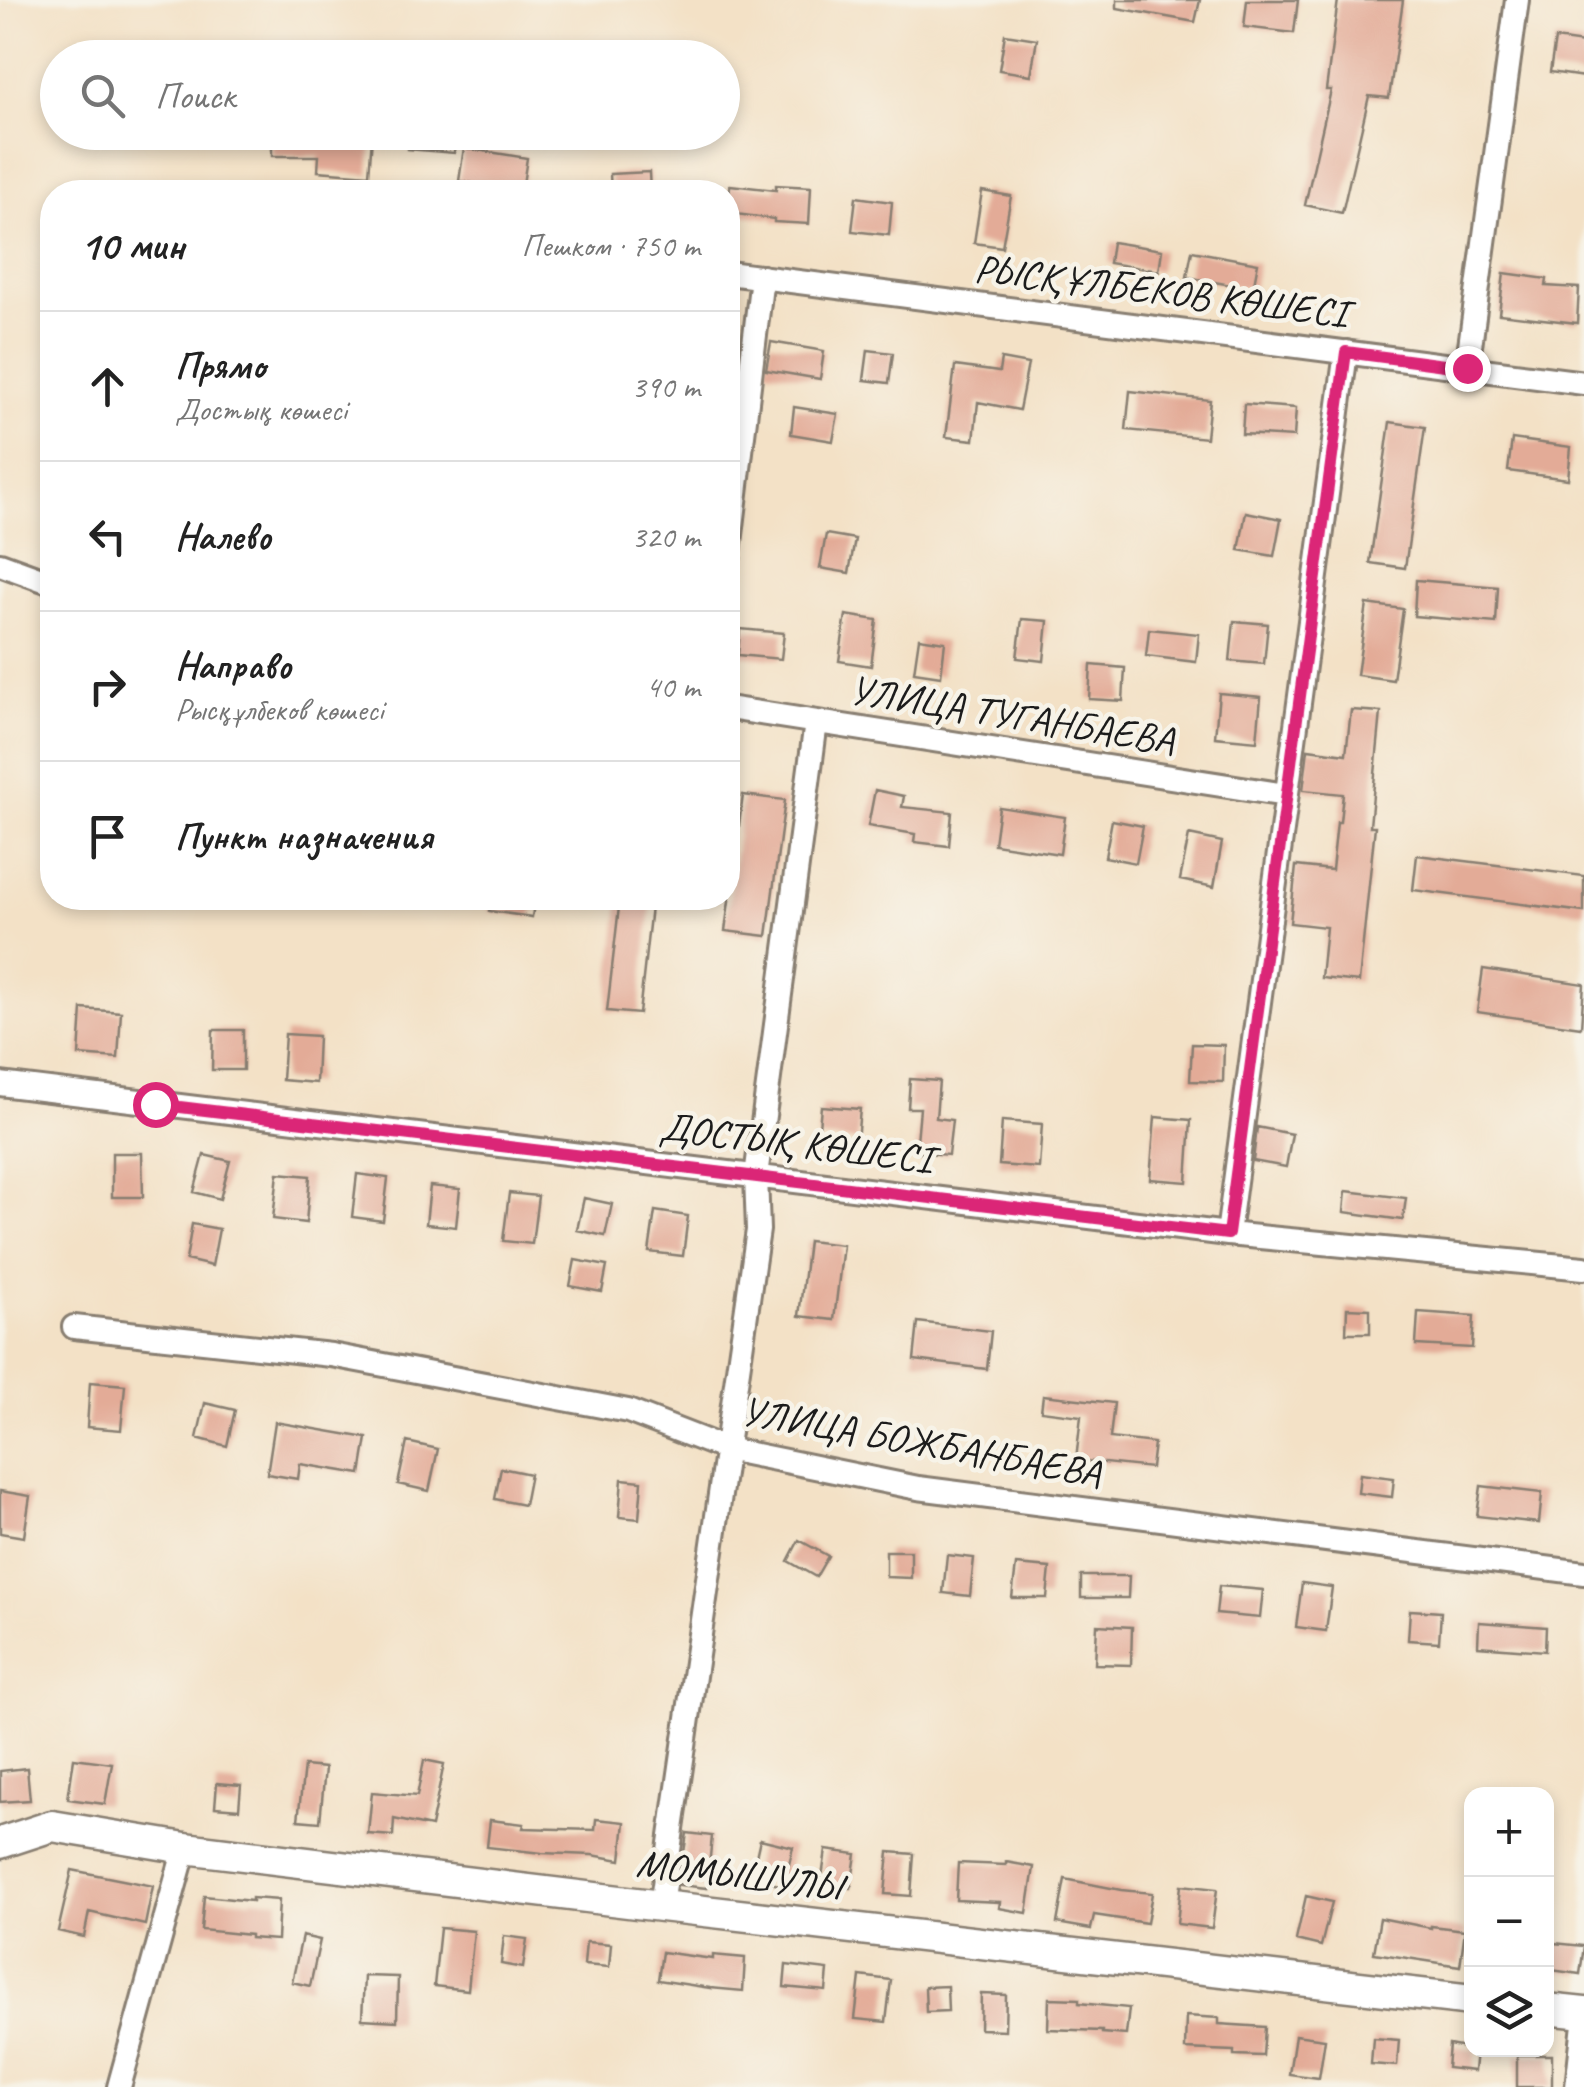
<!DOCTYPE html>
<html lang="ru">
<head>
<meta charset="utf-8">
<style>
	body { margin:0; font-family:Caveat,sans-serif; background:#f6f6f6; color:#222 }
	.controls { position:absolute; right:30px; bottom:30px; display:grid; overflow:hidden; border-radius:20px; box-shadow:0 5px 15px #0003 }
	.controls button { width:90px; height:90px; display:grid; place-items:center; padding:0; border:0; border-bottom:2px solid #e0e0e0; background:#fff; color:#222; font:50px sans-serif }
	.stop { position:absolute; width:30px; height:30px; margin:-22px; border:8px solid #db2777; border-radius:50%; background:#fff }
	.stop.end { background:#db2777; border-color:#fff; box-shadow:0 2px 10px #0008 }
	.list { margin:0; padding:0; list-style:none }
	h2 { display:flex; justify-content:space-between; align-items:center; height:130px; margin:0; padding:0 40px; font-size:42px }
	h2 small { font-size:32px; font-weight:400; color:#767676 }
	.list li { display:grid; grid-template-columns:65px 1fr auto; gap:30px; align-items:center; box-sizing:border-box; height:150px; padding:0 40px; border-top:2px solid #e0e0e0 }
	.list b { display:block; font-size:38px; white-space:nowrap }
	.list p { margin:0; font-size:32px; white-space:nowrap; color:#767676 }
	.list em { font-size:32px; font-style:normal; color:#767676 }
	.icon { flex:none; width:55px; height:55px; fill:none; stroke:currentColor; stroke-width:2; stroke-linecap:round; stroke-linejoin:round }
	.map { position:relative; flex:none; width:1584px; height:2087px; overflow:hidden }
	.search { position:absolute; background:#fff; box-shadow:0 5px 15px #0003; left:40px; top:40px; width:700px; height:110px; display:flex; align-items:center; gap:25px; box-sizing:border-box; padding:0 35px; border-radius:55px; color:#767676; font-size:38px }
	.panel { position:absolute; background:#fff; box-shadow:0 5px 15px #0003; left:40px; top:180px; width:700px; height:730px; border-radius:40px }
	.map>svg:first-child { display:block }
	.building { fill:#e3ab97 }
	.lines { fill:none; stroke-linecap:round; stroke-linejoin:round }
	.street-casing { stroke:#887e71; stroke-width:28 }
	.secondary-casing { stroke:#887e71; stroke-width:35 }
	.street { stroke:#fff; stroke-width:22 }
	.secondary { stroke:#fff; stroke-width:30 }
	.route { stroke:#db2777; stroke-width:12 }
	.labels { text-anchor:middle; dominant-baseline:central; stroke-width:9; stroke-linejoin:round; paint-order:stroke }
	.street-label { font-size:40px; fill:#1c1c1c; stroke:#f7f3e8 }
</style>
</head>
<body>
<div class="map">
<svg width="1584" height="2087" viewBox="0 0 1584 2087">
	<rect width="100%" height="100%" fill="#f7f3e8"/>
	<filter id="ink" filterUnits="userSpaceOnUse"><feTurbulence type="fractalNoise" baseFrequency=".01" numOctaves="2"/><feDisplacementMap in="SourceGraphic" scale="20" xChannelSelector="R" yChannelSelector="G"/><feConvolveMatrix kernelMatrix="1 2 1 2 8 2 1 2 1" color-interpolation-filters="sRGB"/></filter>
	<filter id="wash" filterUnits="userSpaceOnUse"><feTurbulence type="fractalNoise" baseFrequency=".0048" numOctaves="4" result="noise"/><feDisplacementMap in="SourceGraphic" scale="40" xChannelSelector="R" yChannelSelector="G"/><feGaussianBlur stdDeviation="2.25" result="paint"/><feColorMatrix in="noise" values="0 0 0 0 0 0 0 0 0 0 0 0 0 0 0 0 0 1.4 0 .05"/><feComposite in="paint" operator="in"/></filter>
	<g filter="url(#wash)">
		<rect width="100%" height="100%" fill="#f3e1c6"/>
		<g id="blocks">
			<!-- building -->
			<path class="building" d="M1117 0H1200L1195 22 1117 8Z
				M1247 0H1298L1294 33 1244 27Z
				M1338 0H1403L1389 98 1369 96 1342 213 1305 205 1331 90H1326Z
				M1005 34 1037 39 1031 75 999 70Z
				M1555 39 1584 43V77L1550 72Z
				M272 132H314L372 137 369 175 318 171 319 156H272Z
				M409 132H456L454 153 408 149Z
				M464 148 527 158 522 191 459 181Z
				M649 172 650 192H611L610 174Z
				M730 185 776 190V185L811 187 809 224 774 222V219L728 213Z
				M982 191 1011 196 1002 247 974 243Z
				M856 197 892 202 889 235 852 231Z
				M1112 242 1162 250 1159 271 1109 263Z
				M1192 251 1258 263 1253 289 1187 277Z
				M1504 273 1547 279 1546 286 1579 288 1577 323 1499 314Z
				M771 342 824 351 820 379 766 370Z
				M868 350 893 353 889 383 864 380Z
				M1001 359 1028 364 1019 410 978 402 974 440 946 437 955 366 999 372Z
				M1130 391 1210 400 1206 438 1126 430Z
				M1244 404 1296 408 1294 437 1242 434Z
				M794 407 838 414 833 441 791 434Z
				M1390 422 1425 427 1405 568 1370 563Z
				M1512 439 1571 447 1568 479 1508 471Z
				M1246 512 1281 519 1274 556 1239 550Z
				M826 534 855 539 849 573 820 568Z
				M1416 580 1498 587 1496 623 1414 616Z
				M1367 604 1403 609 1393 680 1357 675Z
				M846 615 877 620 871 666 839 661Z
				M1022 619 1048 621 1044 661 1017 658Z
				M1234 621 1268 624 1264 664 1230 661Z
				M740 629 784 633 781 659 738 655Z
				M1149 629 1199 634 1196 662 1146 656Z
				M919 638 945 642 941 676 914 672Z
				M1091 665 1125 668 1123 701 1089 699Z
				M1219 693 1261 697 1257 741 1215 737Z
				M1351 710 1381 712 1370 826H1375L1359 982 1321 978 1326 927 1290 923 1296 866 1332 870 1337 822H1340L1343 794 1303 790 1308 749 1346 754Z
				M875 790 904 796 902 807 952 812 949 846 914 842 915 834 868 826Z
				M743 795 785 800 767 936 725 931Z
				M999 807 1065 817 1060 854 994 844Z
				M1112 820 1143 826 1136 863 1105 857Z
				M1189 835 1222 842 1214 887 1180 880Z
				M1417 855 1584 876V912L1413 890Z
				M491 898H535L532 917 489 911Z
				M620 898H652L639 1014 607 1011Z
				M1483 969 1584 984 1581 1027 1477 1012Z
				M82 1009 121 1012 118 1058 79 1055Z
				M213 1030H243V1070H212Z
				M285 1034 318 1036 316 1083 282 1080Z
				M1192 1044 1224 1045 1223 1082 1190 1081Z
				M910 1079 939 1081 936 1118 952 1120 948 1155 916 1152 920 1108H908Z
				M821 1106 860 1109 857 1141 818 1138Z
				M1155 1117 1191 1120 1187 1182 1150 1179Z
				M1002 1121 1042 1124 1039 1168 999 1165Z
				M1257 1127 1292 1134 1286 1167 1253 1161Z
				M112 1153H142L143 1197H112Z
				M204 1155 230 1161 220 1199 194 1192Z
				M278 1173 310 1176 306 1223 273 1219Z
				M357 1174 388 1178 383 1221 352 1217Z
				M430 1186 460 1189 456 1227 426 1224Z
				M1346 1191 1406 1198 1403 1220 1344 1212Z
				M509 1193 538 1196 532 1244 503 1241Z
				M584 1198 612 1204 605 1236 577 1230Z
				M655 1211 688 1216 683 1256 649 1252Z
				M192 1224 219 1229 212 1266 186 1260Z
				M808 1241 843 1245 834 1320 799 1316Z
				M575 1260 607 1266 602 1292 570 1286Z
				M1347 1308 1370 1309V1333H1346Z
				M1418 1312 1474 1316 1472 1348 1416 1345Z
				M918 1322 991 1331 987 1369 914 1360Z
				M90 1382 125 1385 121 1430 87 1427Z
				M1043 1395 1114 1403 1110 1438 1154 1443 1151 1468 1076 1460 1081 1416 1041 1411Z
				M205 1403 235 1410 227 1446 197 1438Z
				M275 1422 367 1438 361 1474 300 1464 298 1479 267 1474Z
				M407 1442 438 1449 429 1491 398 1484Z
				M501 1468 530 1474 524 1505 495 1499Z
				M1360 1474 1394 1478 1392 1497 1358 1493Z
				M622 1479 642 1481 639 1519 619 1517Z
				M1481 1486 1542 1493 1539 1523 1477 1516Z
				M0 1491 30 1496 24 1537 0 1533Z
				M799 1540 828 1556 816 1577 788 1561Z
				M886 1551H911V1578L886 1577Z
				M947 1555 974 1558 970 1596 943 1593Z
				M1016 1565 1050 1568 1047 1598H1012Z
				M1081 1576H1129L1128 1598H1081Z
				M1302 1583 1332 1587 1326 1631 1296 1627Z
				M1219 1586 1263 1590 1260 1618 1216 1614Z
				M1410 1610 1441 1612 1439 1642 1408 1640Z
				M1479 1622 1546 1627 1545 1651 1478 1646Z
				M1097 1625 1132 1627 1131 1665 1095 1664Z
				M74 1758 112 1763 105 1804 68 1799Z
				M424 1760 444 1764 431 1827 394 1819 393 1836 368 1834 372 1792 417 1796Z
				M304 1766 325 1768 320 1822 298 1820Z
				M27 1768 30 1800 0 1802V1771Z
				M217 1783 241 1785 239 1809 215 1807Z
				M596 1819 625 1822 621 1860 592 1855 542 1853 487 1847 490 1820 524 1824 523 1828 595 1830Z
				M687 1833 712 1836 707 1888 679 1885Z
				M760 1839 793 1847 784 1886 751 1879Z
				M826 1850 856 1854 851 1888 821 1884Z
				M889 1852 914 1854 911 1896 885 1894Z
				M1006 1862 1034 1867 1027 1913 999 1908 1000 1902 956 1900 958 1863 1006 1865Z
				M72 1870 153 1886 145 1925 89 1912 84 1937 58 1931Z
				M1065 1879 1121 1890 1152 1893 1147 1923 1094 1915 1091 1929 1057 1923Z
				M1181 1885 1217 1889 1212 1928 1177 1924Z
				M204 1896 252 1901V1898L279 1900 277 1940 250 1938V1935L201 1930Z
				M1306 1896 1332 1902 1321 1946 1296 1940Z
				M1380 1918 1431 1928V1926L1465 1930 1460 1966 1374 1953Z
				M440 1928 474 1931 468 1990 434 1986Z
				M302 1936 320 1940 310 1986 292 1982Z
				M504 1936 527 1939 523 1968 501 1964Z
				M586 1942 611 1944 609 1967 584 1965Z
				M1554 1943 1584 1946 1580 1974 1551 1970Z
				M662 1952 713 1959V1955L745 1958 743 1991 710 1988 658 1980Z
				M786 1965 828 1970 826 1991 784 1987Z
				M364 1976 398 1977 397 2021 362 2019Z
				M860 1976 891 1980 886 2022 855 2019Z
				M947 1986 948 2011 926 2012 925 1987Z
				M981 1994 1006 1995 1005 2030 980 2029Z
				M1049 1998 1079 1999V2003L1129 2008 1126 2035 1102 2033V2031L1048 2029Z
				M1186 2016 1219 2018V2024L1265 2027 1263 2056 1234 2055V2051L1185 2049Z
				M1295 2035 1325 2039 1319 2078 1289 2074Z
				M1373 2038 1399 2040 1397 2066 1371 2064Z
				M1449 2045 1476 2050 1474 2071 1447 2068Z
				M1517 2055H1552V2087H1517Z"/>
		</g>
	</g>
	<g filter="url(#ink)">
		<use href="#blocks" fill-opacity="0" stroke="#887e71" stroke-width="2.5"/>
		<g class="lines">
			<defs>
				<path id="street" d="M728 273 1584 383
					M1467 368 1517 0
					M728 560 762 277
					M0 564 52 583
					M728 708 1286 795
					M0 1084 1228 1234 1584 1268
					M1228 1234 1346 352
					M74 1327 331 1355 628 1411 726 1449 918 1488 1584 1573
					M661 1906 758 1230 756 1176 816 722
					M119 2087 185 1848
					M1577 2087 1584 2024"/>
				<path id="secondary" d="M0 1843 52 1826 185 1848 661 1906 1472 2000
					M1546 2009 1584 2013"/>
			</defs>
			<!-- street casing -->
			<use href="#street" class="street-casing"/>
			<!-- secondary casing -->
			<use href="#secondary" class="secondary-casing"/>
			<!-- street -->
			<use href="#street" class="street"/>
			<!-- secondary -->
			<use href="#secondary" class="secondary"/>
		</g>
	</g>
	<g class="lines" filter="url(#ink)">
		<!-- route -->
		<path class="route" d="M155 1104 1228 1234 1346 352 1467 368"/>
	</g>
	<g class="labels">
		<!-- street labels -->
		<g class="street-label">
			<text transform="translate(1161 291) rotate(7)">РЫСҚҰЛБЕКОВ КӨШЕСІ</text>
			<text transform="translate(1012 715) rotate(9)">УЛИЦА ТУГАНБАЕВА</text>
			<text transform="translate(796 1143) rotate(7)">ДОСТЫҚ КӨШЕСІ</text>
			<text transform="translate(921 1442) rotate(10)">УЛИЦА БОЖБАНБАЕВА</text>
			<text transform="translate(739 1875) rotate(7)">МОМЫШУЛЫ</text>
		</g>
	</g>
</svg>
<div class="controls">
<button>+</button>
<button>−</button>
<button><svg class="icon" aria-label="layers" viewBox="0 0 24 24"><path d="M12 4l9 5-9 5-9-5zM3 14l9 5 9-5"/></svg></button>
</div>
<div class="stop" style="left:155px;top:1104px"></div>
<div class="stop end" style="left:1467px;top:368px"></div>
<div class="search"><svg class="icon" aria-label="search" viewBox="0 0 24 24"><circle cx="10" cy="10" r="6"/><path d="M15 15l6 6"/></svg>Поиск</div>
<section class="panel">
<h2>10 мин<small>Пешком · 750 m</small></h2>
<ul class="list">
<li><svg class="icon" aria-label="ahead" viewBox="0 0 24 24"><path d="M12 20V5M6 11l6-6 6 6"/></svg><div><b>Прямо</b><p>Достық көшесі</p></div><em>390 m</em></li>
<li><svg class="icon" aria-label="left" viewBox="0 0 24 24"><path d="M17 20v-9H6M10 6l-5 5 5 5"/></svg><div><b>Налево</b></div><em>320 m</em></li>
<li><svg class="icon" aria-label="right" viewBox="0 0 24 24"><path d="M7 20v-9h11M14 6l5 5-5 5"/></svg><div><b>Направо</b><p>Рысқұлбеков көшесі</p></div><em>40 m</em></li>
<li><svg class="icon" aria-label="arrive" viewBox="0 0 24 24"><path d="M6 21V4h12l-3 4 3 4H6"/></svg><div><b>Пункт назначения</b></div></li>
</ul>
</section>
</div>
</body>
</html>
